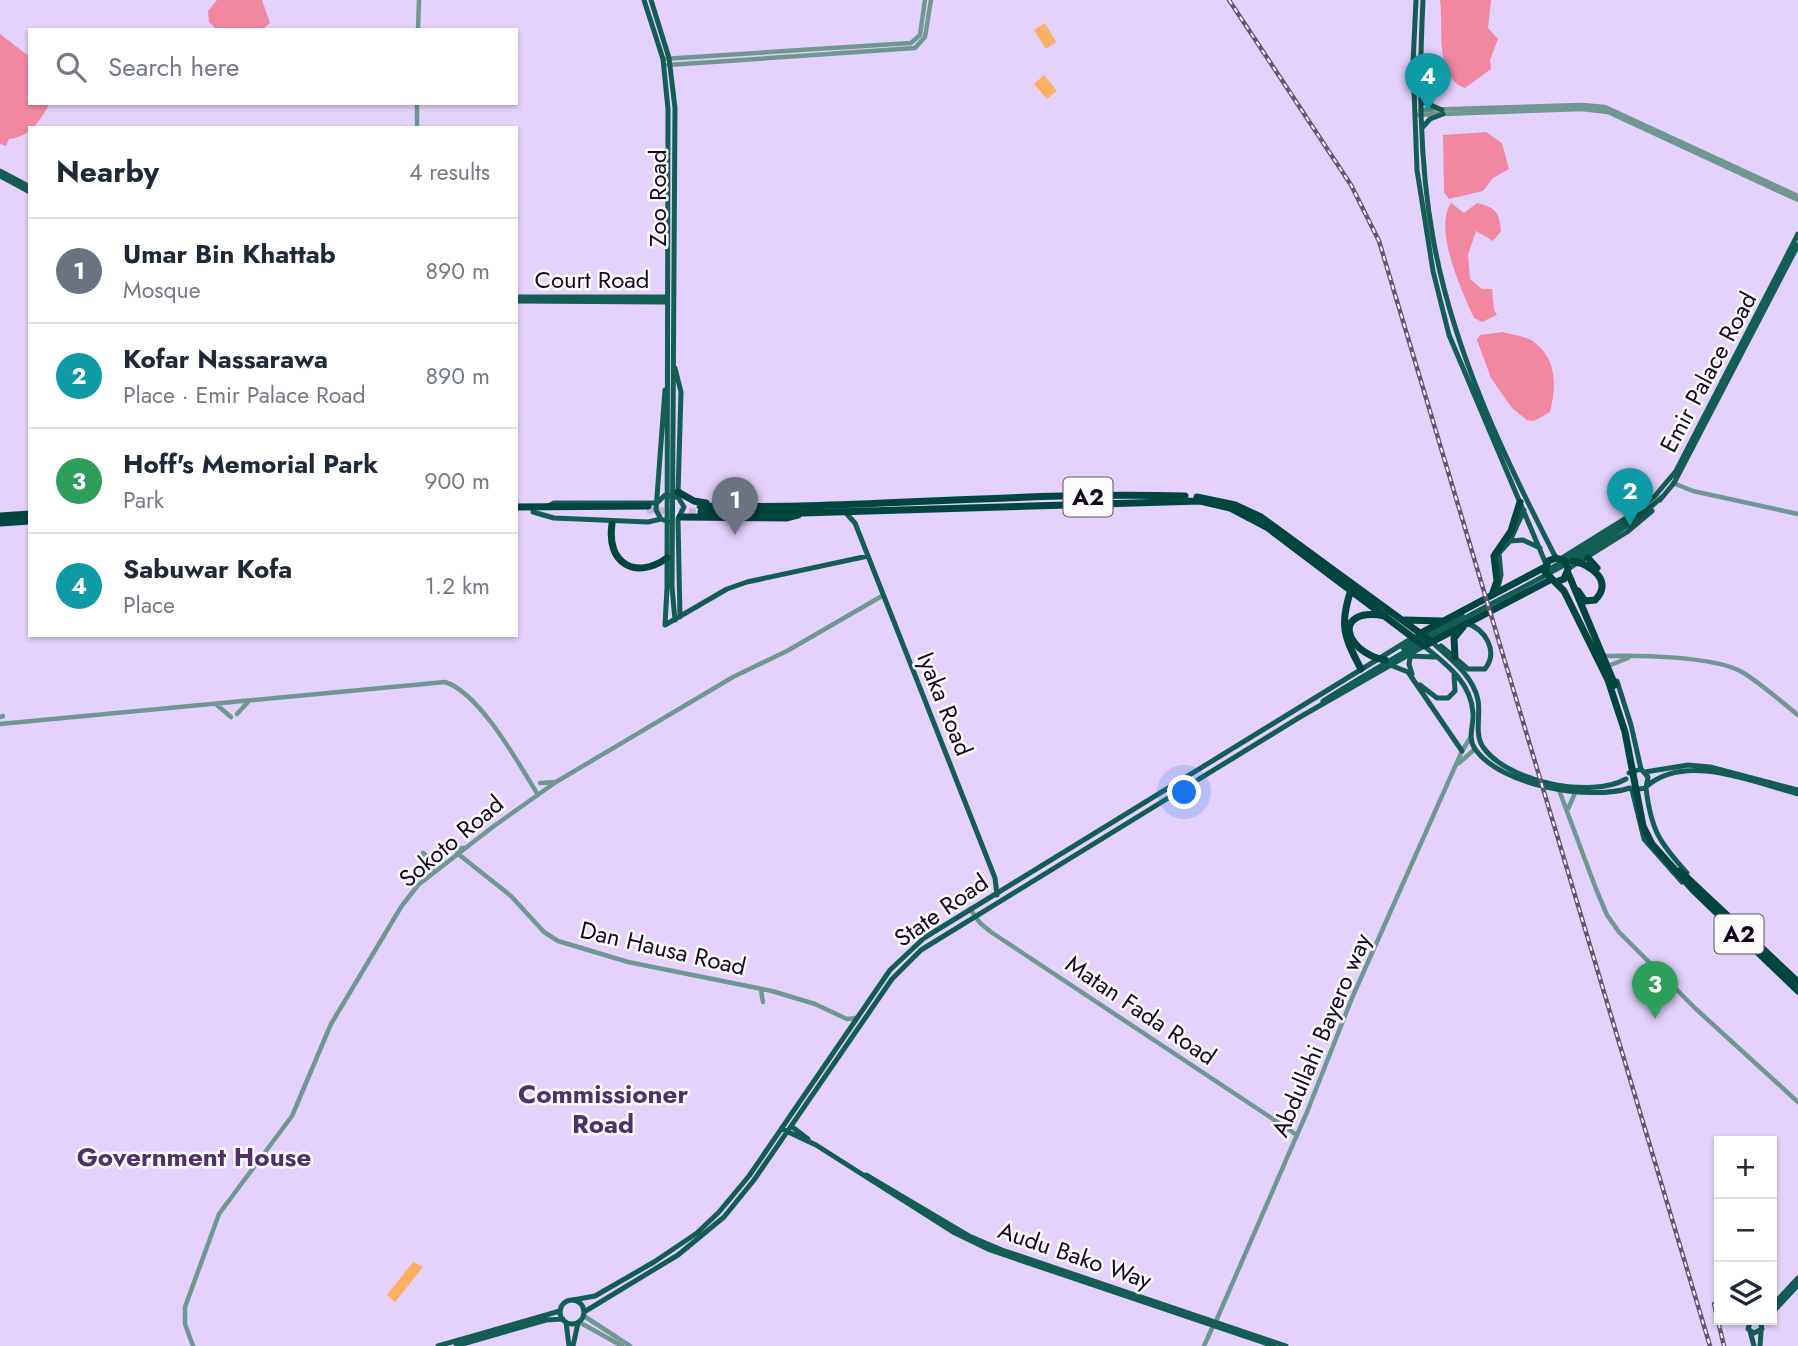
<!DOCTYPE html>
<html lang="en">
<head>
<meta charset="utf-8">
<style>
	body { margin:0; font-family:Jost,sans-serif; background:#f6f6f7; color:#1f2937 }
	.controls { position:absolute; right:21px; bottom:21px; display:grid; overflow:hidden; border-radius:0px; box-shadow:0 2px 5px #0004 }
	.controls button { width:63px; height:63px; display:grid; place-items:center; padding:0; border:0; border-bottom:2px solid #e0e1e3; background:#fff; color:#1f2937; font:35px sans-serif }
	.you { position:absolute; left:1185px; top:793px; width:24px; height:24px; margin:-18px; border:5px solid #fff; border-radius:50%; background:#1a73e8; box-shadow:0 0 0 10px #1a73e833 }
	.badge { display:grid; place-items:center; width:46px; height:46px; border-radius:50%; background:#111827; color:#fff; font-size:23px; font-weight:700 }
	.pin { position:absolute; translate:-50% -58px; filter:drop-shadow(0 2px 4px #0008) }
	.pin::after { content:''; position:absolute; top:37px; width:24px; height:21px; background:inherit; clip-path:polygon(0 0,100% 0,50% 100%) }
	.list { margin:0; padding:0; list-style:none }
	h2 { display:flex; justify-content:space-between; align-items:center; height:91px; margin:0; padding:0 28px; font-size:30px }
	h2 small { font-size:23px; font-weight:400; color:#747a83 }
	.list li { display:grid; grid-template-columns:46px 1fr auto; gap:21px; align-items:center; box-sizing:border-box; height:105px; padding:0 28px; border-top:2px solid #e0e1e3 }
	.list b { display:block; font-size:26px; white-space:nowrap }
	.list p { margin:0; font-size:23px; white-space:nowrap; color:#747a83 }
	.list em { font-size:23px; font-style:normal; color:#747a83 }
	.icon { flex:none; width:38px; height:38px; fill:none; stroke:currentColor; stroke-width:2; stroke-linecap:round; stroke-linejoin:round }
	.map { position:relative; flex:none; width:1798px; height:1346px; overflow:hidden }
	.search { position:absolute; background:#fff; box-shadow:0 2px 5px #0004; left:28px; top:28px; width:490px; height:77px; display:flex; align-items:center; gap:18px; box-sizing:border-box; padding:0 24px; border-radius:0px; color:#747a83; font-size:26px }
	.panel { position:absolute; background:#fff; box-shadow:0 2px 5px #0004; left:28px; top:126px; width:490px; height:511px; border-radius:0px }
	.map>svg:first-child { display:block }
	.green { fill:#fdb061 }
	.water { fill:#f287a1 }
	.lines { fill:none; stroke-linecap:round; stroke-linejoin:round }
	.highway-tunnel { stroke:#c5b3db; stroke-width:7; stroke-dasharray:7 3.5; stroke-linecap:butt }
	.minor { stroke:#6f9892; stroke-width:4.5 }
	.major { stroke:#135d55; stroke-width:5 }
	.highway { stroke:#01453f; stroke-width:7 }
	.rail-casing { stroke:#645575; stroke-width:4.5 }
	.rail { stroke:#fcfcfc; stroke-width:2; stroke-dasharray:5; stroke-linecap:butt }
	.labels { text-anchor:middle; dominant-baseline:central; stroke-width:5; stroke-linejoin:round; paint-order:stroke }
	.shield { fill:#fcfcfc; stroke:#5a5163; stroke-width:2 }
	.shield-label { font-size:23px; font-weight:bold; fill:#150821 }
	.street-label { font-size:24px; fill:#150821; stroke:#fcfcfc }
	.neighbourhood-label { font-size:26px; font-weight:bold; fill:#4e306c; stroke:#fcfcfc }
</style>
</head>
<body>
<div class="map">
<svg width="1798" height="1346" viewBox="0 0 1798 1346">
	<rect width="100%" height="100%" fill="#e4d1fc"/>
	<!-- green -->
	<path class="green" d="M1045 23 1056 42 1046 49 1034 30Z
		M1044 75 1057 91 1047 99 1034 84Z
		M413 1262 423 1267 395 1302 387 1295Z"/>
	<!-- water -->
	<path class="water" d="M217 0H262L270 23 262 30H217L209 22 208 11Z
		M1440 0H1491L1488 28 1498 39 1490 60 1491 69 1465 88C1434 77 1444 29 1440 0Z
		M0 34 30 57V103H50C40 121 30 137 9 139L6 146 0 144Z
		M1486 132 1502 143 1509 169 1493 178 1483 191 1449 199 1444 192 1443 135Z
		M1451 203 1464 213 1477 203C1496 208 1499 211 1501 231L1493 241 1476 231 1468 255 1470 279 1482 289H1492L1494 310 1497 315 1482 322 1474 318C1462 291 1433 230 1451 203Z
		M1503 332C1512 335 1527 336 1534 342 1558 360 1556 388 1550 412L1534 421 1527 420 1512 408 1491 378 1477 340 1480 335Z"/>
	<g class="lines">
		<!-- highway-tunnel -->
		<path class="highway-tunnel" d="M647 510 701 512"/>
		<!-- minor -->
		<path class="minor" d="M418 30 419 0
			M663 59 911 43 920 35 925 0
			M668 65 915 48 925 37 931 0
			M1420 110 1582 105 1605 107 1798 196
			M1415 115 1582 109 1608 112 1798 200
			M417 128V103
			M1673 483 1693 491 1798 514
			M1604 656C1637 655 1714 656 1742 672 1762 684 1780 701 1798 715
			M1608 666 1628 658
			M217 705 231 717
			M237 714 248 702
			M0 717 3 716
			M0 724 445 682C480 693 519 764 538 795
			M1459 763 1475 749
			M540 783 556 782
			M1559 790 1596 889 1607 915 1619 932 1696 1009 1798 1102
			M1568 809 1575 793
			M442 849 464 848
			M423 853 433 862V871
			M457 853 511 896 544 932 558 941 628 962 772 991 815 1004 847 1019 856 1018
			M970 909 980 923 991 932 1297 1135
			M761 990 763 1002
			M584 1316 630 1346
			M1216 1321 1307 1112 1352 998 1462 751 1470 738
			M579 1322 622 1346
			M193 1346 185 1324V1307L219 1214 292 1116 331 1024 401 907 418 885 494 826 556 782 733 677 787 651 882 596
			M1204 1346 1213 1326"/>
		<!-- major -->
		<path class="major" d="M644 0 663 59 668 109 667 588 665 625
			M651 0 669 58 675 108 672 587 675 620
			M1416 0 1413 63 1417 170 1433 271 1449 335 1546 564
			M1423 0C1419 79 1419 159 1433 238 1453 351 1504 457 1556 558
			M1421 101 1442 110
			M1422 128 1430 119 1443 114
			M0 171 30 187
			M0 176 30 192
			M516 297H667
			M516 301 667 302
			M675 368 681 392 678 494
			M665 390 656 510 661 519 669 522
			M1654 497 1676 471 1798 234
			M1660 500 1674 483 1798 245
			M658 502 665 495 678 497 684 507 678 519
			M546 507 554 503H657
			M533 512 554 518 648 522 661 519
			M845 512 855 523 995 878 997 895
			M678 520 680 617
			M1510 541 1523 540 1540 548
			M1560 559 1626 518
			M1568 569 1627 532 1652 511
			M1545 572 1621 526 1656 495
			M1497 592 1501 575 1499 553 1510 541 1524 510
			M665 625 727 589 747 582 868 556
			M1432 642C1449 658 1473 675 1478 700 1481 715 1474 733 1483 747 1507 782 1591 799 1626 779
			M1441 646 1468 669H1485C1499 651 1485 629 1466 623
			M1403 648 1462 615
			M1411 653 1409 664 1412 674
			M1410 656 1435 657
			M1390 665 1408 672 1462 751
			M1617 681 1631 725 1641 769
			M1420 685 1437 698H1448L1455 691 1454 675
			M1323 701C1373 670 1424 640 1476 612 1540 578 1607 547 1662 497
			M1645 772 1688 765 1710 767 1798 790
			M1629 773 1641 769 1648 777 1646 788 1633 790
			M1647 786C1687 752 1755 783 1798 794
			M1646 788C1651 830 1659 842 1687 873
			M1632 790 1644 839 1682 882
			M791 1126 808 1139
			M784 1130 816 1145 953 1232 990 1250 1274 1346
			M866 1175 969 1236 1002 1250 1286 1346
			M573 1300 595 1296 654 1262 697 1233 719 1212 749 1176 890 970 924 938 1414 637
			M560 1312a12 12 0 1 1 24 0a12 12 0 1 1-24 0Z
			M1772 1306 1798 1278
			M584 1312 678 1255 724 1217 754 1180 892 979 921 950 1300 717 1424 646C1446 664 1471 682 1473 713 1474 726 1467 737 1475 749 1501 786 1590 801 1630 788
			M1772 1313 1798 1285
			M1751 1320 1748 1329 1754 1333 1762 1329 1760 1320
			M566 1322 569 1346
			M1750 1331 1754 1346
			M438 1346 560 1311
			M456 1346 546 1320 563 1319
			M573 1346 578 1323
			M1760 1346 1761 1332"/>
		<!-- highway -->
		<path class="highway" d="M678 492 694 501 706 503
			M1197 497 1235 505 1261 517 1432 642
			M700 506C862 510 1023 491 1185 496
			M516 507 648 506
			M701 512 802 513 1200 501 1230 508 1268 528 1424 646 1550 580
			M0 516 30 514
			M680 517 786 518 798 515
			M0 523 30 521
			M612 524C606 564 636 580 667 558
			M1588 558 1597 568
			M1573 561C1591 565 1614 581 1595 600L1585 601 1578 591
			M1568 573 1615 685
			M1556 582 1564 579 1568 569 1565 561 1556 558 1548 561 1545 572 1564 591 1608 680 1625 732 1643 826 1652 844 1693 890 1798 991
			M1351 590C1339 625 1344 637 1361 669
			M1492 595 1497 581 1494 556 1511 531 1520 502
			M1385 616C1332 606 1343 652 1385 660
			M1405 620 1442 621
			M1419 634 1545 567
			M1455 657 1454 638 1463 627
			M1680 871 1798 982"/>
		<defs>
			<path id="rail" d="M1229 0 1351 185 1379 241 1710 1346
				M1714 1304 1724 1346"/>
		</defs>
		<!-- rail casing -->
		<use href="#rail" class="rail-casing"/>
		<!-- rail -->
		<use href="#rail" class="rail"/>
	</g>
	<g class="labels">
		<!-- shield labels -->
		<g class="shield">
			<rect x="1063.5" y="477.5" width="49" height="39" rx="5"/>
			<rect x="1714.5" y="914.5" width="49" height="39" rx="5"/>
		</g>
		<g class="shield-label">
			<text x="1088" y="497">A2</text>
			<text x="1739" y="934">A2</text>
		</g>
		<!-- street labels -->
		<g class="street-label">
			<text transform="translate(657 198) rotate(-90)">Zoo Road</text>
			<text x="592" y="279">Court Road</text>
			<text transform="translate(1708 372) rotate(-62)">Emir Palace Road</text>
			<text transform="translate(945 704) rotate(68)">Iyaka Road</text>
			<text transform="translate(451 841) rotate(-40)">Sokoto Road</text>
			<text transform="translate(941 910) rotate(-35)">State Road</text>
			<text transform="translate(663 948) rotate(13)">Dan Hausa Road</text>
			<text transform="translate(1141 1010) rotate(34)">Matan Fada Road</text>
			<text transform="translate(1321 1035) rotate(-67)">Abdullahi Bayero way</text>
			<text transform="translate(1075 1255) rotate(19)">Audu Bako Way</text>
		</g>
		<!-- neighbourhood labels -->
		<g class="neighbourhood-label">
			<text x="603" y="1094">Commissioner<tspan x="603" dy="30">Road</tspan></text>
			<text x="194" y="1157">Government House</text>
		</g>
	</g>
</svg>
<div class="controls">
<button>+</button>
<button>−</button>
<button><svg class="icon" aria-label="layers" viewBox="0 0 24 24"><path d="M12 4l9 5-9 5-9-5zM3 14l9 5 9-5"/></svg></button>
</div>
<div class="you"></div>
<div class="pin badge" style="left:735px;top:535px;background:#6b7280">1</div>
<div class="pin badge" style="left:1630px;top:526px;background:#0f9aa8">2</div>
<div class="pin badge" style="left:1655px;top:1019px;background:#2e9e5b">3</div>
<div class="pin badge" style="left:1428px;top:111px;background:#0f9aa8">4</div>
<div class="search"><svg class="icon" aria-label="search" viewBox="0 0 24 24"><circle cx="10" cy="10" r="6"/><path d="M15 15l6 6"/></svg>Search here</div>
<section class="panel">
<h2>Nearby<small>4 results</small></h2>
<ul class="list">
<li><span class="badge" style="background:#6b7280">1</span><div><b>Umar Bin Khattab</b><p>Mosque</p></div><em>890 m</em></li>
<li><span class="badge" style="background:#0f9aa8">2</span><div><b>Kofar Nassarawa</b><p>Place · Emir Palace Road</p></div><em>890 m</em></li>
<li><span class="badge" style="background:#2e9e5b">3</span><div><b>Hoff's Memorial Park</b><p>Park</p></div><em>900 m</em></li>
<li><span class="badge" style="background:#0f9aa8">4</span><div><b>Sabuwar Kofa</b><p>Place</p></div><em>1.2 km</em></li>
</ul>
</section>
</div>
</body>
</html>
